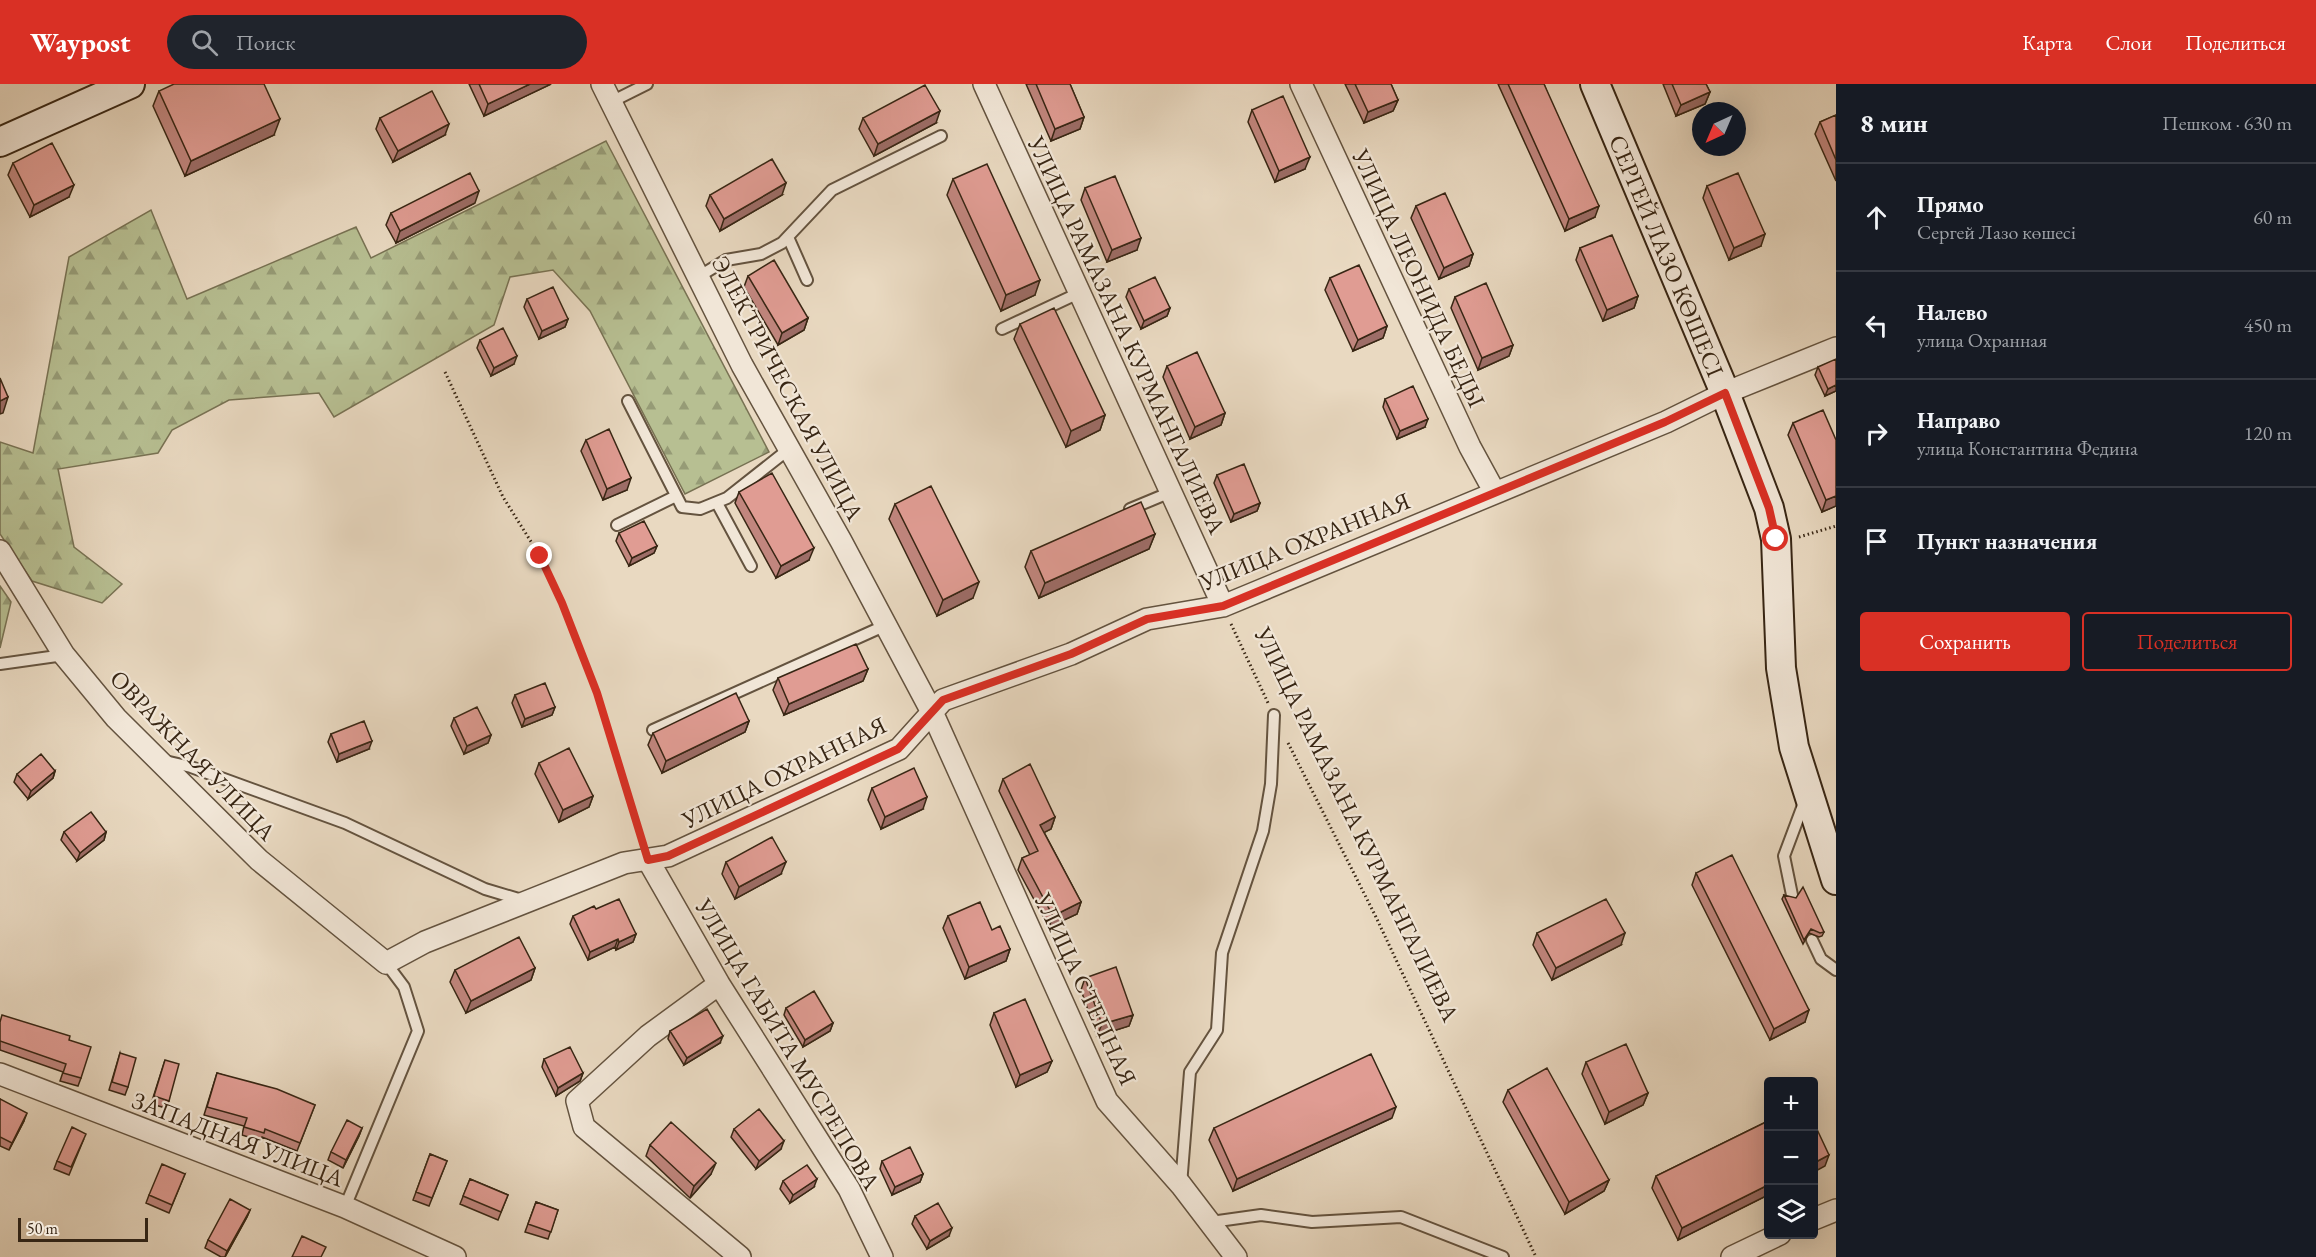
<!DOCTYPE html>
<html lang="ru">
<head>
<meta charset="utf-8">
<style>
	body { margin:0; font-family:"EB Garamond",serif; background:#20242c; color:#f1f3f6 }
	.controls { position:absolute; right:18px; bottom:18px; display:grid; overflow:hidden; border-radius:6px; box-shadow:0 6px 24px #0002 }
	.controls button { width:54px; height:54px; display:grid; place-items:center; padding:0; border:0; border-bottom:2px solid #363941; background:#171b24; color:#f1f3f6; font:30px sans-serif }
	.compass { position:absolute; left:1692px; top:18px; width:54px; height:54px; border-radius:50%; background:#171b24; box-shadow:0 6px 24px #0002; rotate:224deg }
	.scale { position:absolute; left:18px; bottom:15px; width:130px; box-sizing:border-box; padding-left:6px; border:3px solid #382614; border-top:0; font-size:16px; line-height:21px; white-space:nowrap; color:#382614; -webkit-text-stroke:4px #f1e6d7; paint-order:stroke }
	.stop { position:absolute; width:18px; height:18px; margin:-14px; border:4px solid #d93025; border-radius:50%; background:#fff }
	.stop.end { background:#d93025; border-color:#fff; box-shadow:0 2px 6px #0008 }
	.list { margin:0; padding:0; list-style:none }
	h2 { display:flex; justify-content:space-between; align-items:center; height:78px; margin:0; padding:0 24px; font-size:26px }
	h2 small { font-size:20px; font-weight:400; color:#9ea1a6 }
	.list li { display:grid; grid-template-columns:39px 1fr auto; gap:18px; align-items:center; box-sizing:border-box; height:108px; padding:0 24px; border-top:2px solid #363941 }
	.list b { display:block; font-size:22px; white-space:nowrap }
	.list p { margin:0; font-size:20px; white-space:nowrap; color:#9ea1a6 }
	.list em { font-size:20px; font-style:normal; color:#9ea1a6 }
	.actions { display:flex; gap:12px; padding:18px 24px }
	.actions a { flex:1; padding:14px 0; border:2px solid #d93025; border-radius:6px; text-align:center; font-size:21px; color:#d93025 }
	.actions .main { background:#d93025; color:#fff }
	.icon { flex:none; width:33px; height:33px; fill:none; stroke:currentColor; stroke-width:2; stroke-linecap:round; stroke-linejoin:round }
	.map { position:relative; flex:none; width:1836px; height:1173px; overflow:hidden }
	header { display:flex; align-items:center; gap:36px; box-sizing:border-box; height:84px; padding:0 30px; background:#d93025; color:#fff }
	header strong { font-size:28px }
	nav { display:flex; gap:33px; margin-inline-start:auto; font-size:21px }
	.search { width:420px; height:54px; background:#20242c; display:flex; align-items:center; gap:15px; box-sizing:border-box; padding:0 21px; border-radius:33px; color:#9ea1a6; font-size:22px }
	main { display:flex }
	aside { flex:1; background:#171b24 }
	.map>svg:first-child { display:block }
	.forest { fill:url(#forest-firs); stroke:#787253; stroke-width:1.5 }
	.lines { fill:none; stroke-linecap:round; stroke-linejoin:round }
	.lane-casing { stroke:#64533f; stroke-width:14 }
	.street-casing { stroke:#64533f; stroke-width:24 }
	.secondary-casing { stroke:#382614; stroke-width:32 }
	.path { stroke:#382614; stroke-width:3; stroke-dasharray:1.5 3; stroke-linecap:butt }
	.lane { stroke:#f1e6d7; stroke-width:10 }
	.street { stroke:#f1e6d7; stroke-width:21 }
	.secondary { stroke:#f1e6d7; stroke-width:28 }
	.wall { fill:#c1867e; stroke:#382614; stroke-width:1.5 }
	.shaded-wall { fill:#9d6d67; stroke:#382614; stroke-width:1.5 }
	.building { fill:#e09c93; stroke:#382614; stroke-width:1.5 }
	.route { stroke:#d93025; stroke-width:8 }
	.labels { text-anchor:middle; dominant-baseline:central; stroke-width:4.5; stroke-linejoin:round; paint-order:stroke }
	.street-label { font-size:24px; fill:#382614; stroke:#f1e6d7 }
</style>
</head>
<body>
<header>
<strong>Waypost</strong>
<div class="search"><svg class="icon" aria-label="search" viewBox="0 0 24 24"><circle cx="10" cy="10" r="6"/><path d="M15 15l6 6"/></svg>Поиск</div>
<nav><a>Карта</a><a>Слои</a><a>Поделиться</a></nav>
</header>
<main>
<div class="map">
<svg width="1836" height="1173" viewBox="0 0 1836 1173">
	<defs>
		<pattern id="forest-firs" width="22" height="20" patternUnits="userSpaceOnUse" patternTransform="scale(1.5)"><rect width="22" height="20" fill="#b7bf92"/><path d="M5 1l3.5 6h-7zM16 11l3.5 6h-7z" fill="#969b76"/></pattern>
	</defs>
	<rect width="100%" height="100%" fill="#e9d9c1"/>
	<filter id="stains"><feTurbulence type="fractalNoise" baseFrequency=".00333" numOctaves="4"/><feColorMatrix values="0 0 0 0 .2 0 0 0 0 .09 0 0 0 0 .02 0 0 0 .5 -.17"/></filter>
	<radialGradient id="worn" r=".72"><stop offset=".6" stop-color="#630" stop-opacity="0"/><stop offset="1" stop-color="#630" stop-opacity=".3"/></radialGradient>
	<!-- forest -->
	<path class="forest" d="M606 57 769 368 685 410 590 227 553 186 510 193 494 241 334 333 319 309 229 316 172 346 158 369 58 385 74 463 122 500 102 519 32 497 0 450V358L33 369 69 173 151 126 187 215 356 143 371 174Z
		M0 502 11 518 0 564Z"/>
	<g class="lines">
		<defs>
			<path id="lane" d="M611 18 647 0
				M788 153 807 196
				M698 193 726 176 761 170 782 159 832 106 941 52
				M1002 245 1081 208
				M628 317 682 423 700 425 727 414 789 365
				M717 419 751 482
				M1130 425 1171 408
				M617 441 676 412
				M0 580 64 571
				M653 646 884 542
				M165 677 191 683 345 739 485 805 522 816
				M1792 811 1784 772 1805 716
				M1812 856 1821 875 1836 886
				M1181 1101 1190 988 1217 946 1222 869 1263 747 1271 700 1274 631
				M345 1123 418 947 404 903 386 879
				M1211 1138 1261 1131 1312 1138 1401 1133 1503 1173"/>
			<path id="street" d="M602 0 742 281 841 457 933 630 1107 1017 1181 1101 1236 1173
				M984 0 1223 522
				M1301 0 1470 363 1494 407
				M0 467 64 571 116 634 259 776 386 879 425 858 624 779 668 772 899 665 943 616 1071 570 1147 535 1223 522 1666 338 1725 309 1836 264
				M648 776 719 900 849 1105 882 1173
				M719 900 648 952 577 1017 584 1043 740 1173
				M0 990 345 1123 455 1173
				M1814 1135 1836 1126
				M1732 1173 1780 1150"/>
			<g id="secondary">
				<path id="s1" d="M1595 0 1725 309 1769 424 1776 455 1781 584 1794 663 1836 796"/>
				<path d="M0 58 130 0"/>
			</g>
		</defs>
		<!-- lane casing -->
		<use href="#lane" class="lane-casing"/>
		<!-- street casing -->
		<use href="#street" class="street-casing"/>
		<!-- secondary casing -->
		<use href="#secondary" class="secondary-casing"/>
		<!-- path -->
		<path class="path" d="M445 288 503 413 540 472 562 518 597 609 642 758
			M1799 453 1836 442
			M1231 540 1269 621
			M1288 659 1375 831 1536 1173"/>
		<!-- lane -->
		<use href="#lane" class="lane"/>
		<!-- street -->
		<use href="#street" class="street"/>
		<!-- secondary -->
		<use href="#secondary" class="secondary"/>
	</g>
	<!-- wall -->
	<path class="wall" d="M469 0H551L484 32Z
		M1026 0H1070L1084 33 1080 45 1051 57Z
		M1345 0H1391L1398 16 1393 27 1364 39Z
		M1498 0H1544L1595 133 1565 147Z
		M1663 0H1706L1710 8 1705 20 1676 32Z
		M159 7 274 51 185 92 153 22Z
		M1252 26 1305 85 1275 98 1248 38Z
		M1836 31V97L1815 50 1820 38Z
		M380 34 445 51 393 78 376 45Z
		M863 34 936 39 874 72 859 45Z
		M13 79 69 113 30 133 8 91Z
		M953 95 1035 211 1001 227 947 111Z
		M1707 102 1761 162 1729 176 1703 114Z
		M1085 104 1137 166 1107 178 1081 116Z
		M710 111H782L720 147 706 122Z
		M475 119 396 159 386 141 391 129Z
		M1416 122 1473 170 1469 182 1439 195 1411 134Z
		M1580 164 1638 212 1634 224 1603 237 1576 176Z
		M748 192 808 234 804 246 778 261 744 203Z
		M1330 194 1387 242 1383 254 1353 267 1325 206Z
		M1129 205 1170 224 1167 232 1141 245 1126 213Z
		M1455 213 1513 261 1509 272 1478 286 1451 224Z
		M527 215 568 235 565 243 539 255 524 223Z
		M1020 240 1105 331 1100 346 1066 363 1014 255Z
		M480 256 514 280 491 292 477 264Z
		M1167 282 1225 329 1221 341 1190 355 1163 293Z
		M1818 283 1836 307 1825 312 1815 291Z
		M1385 315 1425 343 1397 355 1383 323Z
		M1793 339 1836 422 1822 428 1788 351Z
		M586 356 627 406 603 416 581 367Z
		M1217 391 1260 419 1257 427 1231 438 1214 399Z
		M739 408 809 476 776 494 735 419Z
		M895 420 973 514 937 532 889 435Z
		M619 449 657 462 654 469 629 482 616 457Z
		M1155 450 1149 465 1039 514 1025 483 1031 467Z
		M868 585 863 597 784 631 773 606 778 594Z
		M515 611 555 623 552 631 522 643 512 619Z
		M454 634 491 651 488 659 464 670 451 642Z
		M749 637 745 648 662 689 648 661 653 649Z
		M331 650 369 665 337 678 328 658Z
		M539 679 593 712 589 723 559 738 535 690Z
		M55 687 53 694 28 715 14 698 17 690Z
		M1003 695 1055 733 1051 745 1044 748 1081 818 1077 830 1049 843 1018 786 1022 774 1030 771 999 707Z
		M872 704 923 725 881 745 868 716Z
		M64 748H106L104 756 77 777 61 756Z
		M726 778 781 790 735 815 722 790Z
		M1696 789 1805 938 1770 956 1692 801Z
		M1784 811 1824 848 1822 852 1819 853 1809 849 1803 860 1782 815Z
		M596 825 636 850 633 858 616 866 615 863 588 876 570 840 573 832Z
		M948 832 992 846 1010 865 1006 877 965 895 943 844Z
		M1537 849 1621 861 1552 896 1533 861Z
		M535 884 531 896 466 929 450 898 455 886Z
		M1085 894 1133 931 1129 942 1097 952 1081 906Z
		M786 924 833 939 830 947 803 963 784 931Z
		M994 929 1052 977 1047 988 1016 1003 990 941Z
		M0 937 69 956 81 994 78 1002 60 997 63 988 0 966Z
		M670 947 720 959 684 981 668 955Z
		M120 969 128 1003 125 1011 109 1006Z
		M544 975 583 989 580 997 556 1012 542 983Z
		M165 976 169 1017 166 1024 151 1020Z
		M1586 978 1648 1009 1643 1021 1605 1040 1582 990Z
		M217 989 315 1021 297 1067 262 1053 261 1057 242 1051 244 1042 204 1031Z
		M1508 1006 1609 1096 1604 1107 1565 1130 1503 1018Z
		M0 1015 24 1037 9 1066 0 1062Z
		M1392 1034 1233 1107 1209 1056 1214 1044Z
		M1768 1037V1111L1678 1156 1652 1104 1656 1092Z
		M362 1044 359 1052 343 1084 328 1076 331 1068Z
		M734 1045 781 1065 756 1085 731 1053Z
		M83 1057 69 1091 54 1085 57 1077Z
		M650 1061 711 1090 690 1114 646 1072Z
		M430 1070 447 1077 429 1122 413 1116Z
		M882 1077 923 1090 920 1098 892 1111 880 1085Z
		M185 1090 169 1129 146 1119 149 1111Z
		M470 1095 508 1111 498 1136 460 1120Z
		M783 1097 814 1103 790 1119 780 1105Z
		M536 1118 558 1126 548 1155 525 1148Z
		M250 1126 247 1133 225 1173H221L205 1164 208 1156Z
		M915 1132 949 1152 927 1165 912 1140Z"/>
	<!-- shaded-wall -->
	<path class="shaded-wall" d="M530 0H551L484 32 488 20Z
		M1710 8 1705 20 1676 32 1681 21Z
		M1398 16 1393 27 1364 39 1368 28Z
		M940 27 936 39 874 72 878 60Z
		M1084 33 1080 45 1051 57 1055 45Z
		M280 35 274 51 185 92 191 77Z
		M449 40 445 51 393 78 398 67Z
		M1310 73 1305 85 1275 98 1279 87Z
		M786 99 782 111 720 147 724 135Z
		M74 101 69 113 30 133 34 121Z
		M479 107 475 119 396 159 400 147Z
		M1599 122 1595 133 1565 147 1569 135Z
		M1765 150 1761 162 1729 176 1734 164Z
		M1141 154 1137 166 1107 178 1112 166Z
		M1473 170 1469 182 1439 195 1444 184Z
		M1040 196 1035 211 1001 227 1006 211Z
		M1638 212 1634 224 1603 237 1607 226Z
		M1170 224 1167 232 1141 245 1144 237Z
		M808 234 804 246 778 261 782 249Z
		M568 235 565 243 539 255 542 247Z
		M1387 242 1383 254 1353 267 1358 256Z
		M1513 261 1509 272 1478 286 1482 274Z
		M517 272 514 280 491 292 494 284Z
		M1836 301V307L1825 312 1828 305Z
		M8 313 3 329 0 330V317Z
		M1225 329 1221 341 1190 355 1195 343Z
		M1105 331 1100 346 1066 363 1071 347Z
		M1428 335 1425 343 1397 355 1400 347Z
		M631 394 627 406 603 416 607 405Z
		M1836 412V422L1822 428 1826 416Z
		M1260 419 1257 427 1231 438 1234 430Z
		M1155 450 1149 465 1039 514 1045 499Z
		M657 462 654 469 629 482 632 474Z
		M814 464 809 476 776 494 781 482Z
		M979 498 973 514 937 532 943 516Z
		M868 585 863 597 784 631 789 620Z
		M555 623 552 631 522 643 525 635Z
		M749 637 745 648 662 689 666 677Z
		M491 651 488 659 464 670 467 662Z
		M372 657 369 665 337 678 339 670Z
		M55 687 53 694 28 715 31 707Z
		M593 712 589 723 559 738 563 726Z
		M927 713 923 725 881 745 885 733Z
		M1055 733 1051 745 1036 753 1040 741Z
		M106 748 104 756 77 777 80 769Z
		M786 778 781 790 735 815 739 803Z
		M1081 818 1077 830 1049 843 1053 832Z
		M1625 849 1621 861 1552 896 1556 884Z
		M636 850 633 858 616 866 619 858Z
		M618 855 615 863 588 876 590 868Z
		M1010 865 1006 877 965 895 969 883Z
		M535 884 531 896 466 929 471 917Z
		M1809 926 1805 938 1770 956 1774 945Z
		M1133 931 1129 942 1097 952 1102 940Z
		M833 939 830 947 803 963 805 956Z
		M723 952 720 959 684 981 687 974Z
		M1052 977 1047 988 1016 1003 1020 991Z
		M583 989 580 997 556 1012 558 1004Z
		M1648 1009 1643 1021 1605 1040 1609 1028Z
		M1396 1023 1392 1034 1233 1107 1237 1095Z
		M27 1029 24 1037 9 1066 12 1059Z
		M362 1044 359 1052 343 1084 346 1076Z
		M784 1057 781 1065 756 1085 759 1077Z
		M1829 1071 1825 1082 1814 1088V1079Z
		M716 1079 711 1090 690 1114 694 1102Z
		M923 1090 920 1098 892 1111 895 1103Z
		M817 1095 814 1103 790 1119 793 1111Z
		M1609 1096 1604 1107 1565 1130 1569 1118Z
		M1768 1101V1111L1678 1156 1682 1144Z
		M250 1126 247 1133 225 1173 227 1167Z
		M952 1144 949 1152 927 1165 930 1157Z"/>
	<!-- building -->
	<path class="building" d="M174 0H264L280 35 191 77 159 7Z
		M479 0H530L488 20Z
		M1036 0H1070L1084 33 1055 45Z
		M1355 0H1391L1398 16 1368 28Z
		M1508 0H1544L1599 122 1569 135Z
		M1672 0H1706L1710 8 1681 21Z
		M925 1 940 27 878 60 863 34Z
		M432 7 449 40 398 67 380 34Z
		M1283 12 1310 73 1279 87 1252 26Z
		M1836 31V76L1820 38Z
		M52 59 74 101 34 121 13 79Z
		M772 75 786 99 724 135 710 111Z
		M987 80 1040 196 1006 211 953 95Z
		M470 89 479 107 400 147 391 129Z
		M1738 89 1765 150 1734 164 1707 102Z
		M1115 92 1141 154 1112 166 1085 104Z
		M1445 109 1473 170 1444 184 1416 122Z
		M1612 151 1638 212 1607 226 1580 164Z
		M774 176 808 234 782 249 748 192Z
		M1359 181 1387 242 1358 256 1330 194Z
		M1155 193 1170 224 1144 237 1129 205Z
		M1486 199 1513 261 1482 274 1455 213Z
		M553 203 568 235 542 247 527 215Z
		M1054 224 1105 331 1071 347 1020 240Z
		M503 244 517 272 494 284 480 256Z
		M1197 268 1225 329 1195 343 1167 282Z
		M1836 275V301L1828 305 1818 283Z
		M0 294 8 313 0 317Z
		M1413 302 1428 335 1400 347 1385 315Z
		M1823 326 1836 356V412L1826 416 1793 339Z
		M609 345 631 394 607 405 586 356Z
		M1244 380 1260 419 1234 430 1217 391Z
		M772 389 814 464 781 482 739 408Z
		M931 402 979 498 943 516 895 420Z
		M1141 418 1155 450 1045 499 1031 467Z
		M644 437 657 462 632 474 619 449Z
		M856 560 868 585 789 620 778 594Z
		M545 599 555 623 525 635 515 611Z
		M736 609 749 637 666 677 653 649Z
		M477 623 491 651 467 662 454 634Z
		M364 637 372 657 339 670 331 650Z
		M569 664 593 712 563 726 539 679Z
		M41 670 55 687 31 707 17 690Z
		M1030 680 1055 733 1040 741 1081 818 1053 832 1022 774 1038 767 1003 695Z
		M914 684 927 713 885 733 872 704Z
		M91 728 106 748 80 769 64 748Z
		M772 753 786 778 739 803 726 778Z
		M1732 771 1809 926 1774 945 1696 789Z
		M1803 803 1824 848 1820 849 1811 845 1804 856 1784 811 1796 814Z
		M619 815 636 850 619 858 618 855 590 868 573 832 594 822 596 825Z
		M1606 815 1625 849 1556 884 1537 849Z
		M980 818 992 846 1000 842 1010 865 969 883 948 832Z
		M519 853 535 884 471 917 455 886Z
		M1116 883 1133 931 1102 940 1085 894Z
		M814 907 833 939 805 956 786 924Z
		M1025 915 1052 977 1020 991 994 929Z
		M707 925 723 952 687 974 670 947Z
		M2 931 70 952 69 956 91 963 81 994 63 989 66 980 0 957V938Z
		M1626 960 1648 1009 1609 1028 1586 978Z
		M570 963 583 989 558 1004 544 975Z
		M120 969 136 974 128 1003 112 998Z
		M1371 970 1396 1023 1237 1095 1214 1044Z
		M165 976 179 980 169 1017 154 1012Z
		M1547 984 1609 1096 1569 1118 1508 1006Z
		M217 989 277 1005 315 1021 300 1059 265 1045 264 1049 244 1043 247 1034 207 1023Z
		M0 1015 27 1029 12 1059 0 1053Z
		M759 1025 784 1057 759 1077 734 1045Z
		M347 1036 362 1044 346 1076 331 1068Z
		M1768 1037V1101L1682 1144 1656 1092Z
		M671 1038 716 1079 694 1102 650 1061Z
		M1814 1039 1829 1071 1814 1079Z
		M72 1043 86 1050 71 1083 57 1077Z
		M910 1063 923 1090 895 1103 882 1077Z
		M430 1070 447 1077 432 1114 416 1108Z
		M162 1080 185 1090 172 1121 149 1111Z
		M807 1081 817 1095 793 1111 783 1097Z
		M470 1095 508 1111 501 1128 463 1112Z
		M230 1115 250 1126 227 1167 208 1156Z
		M536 1118 558 1126 551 1148 528 1140Z
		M938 1119 952 1144 930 1157 915 1132Z
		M302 1152 326 1163 321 1173H292Z"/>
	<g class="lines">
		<!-- route -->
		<path class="route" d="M540 472 562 519 597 609 648 776 668 772 898 665 943 616 1071 570 1147 535 1223 522 1665 338 1725 309 1769 424 1776 455"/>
	</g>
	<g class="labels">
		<!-- street labels -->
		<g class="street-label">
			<text stroke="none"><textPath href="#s1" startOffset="186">СЕРГЕЙ ЛАЗО КӨШЕСІ</textPath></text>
			<text transform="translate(1419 194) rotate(65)">УЛИЦА ЛЕОНИДА БЕДЫ</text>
			<text transform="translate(1127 251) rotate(65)">УЛИЦА РАМАЗАНА КУРМАНГАЛИЕВА</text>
			<text transform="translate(788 304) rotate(62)">ЭЛЕКТРИЧЕСКАЯ УЛИЦА</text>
			<text transform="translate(1305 457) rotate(-22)">УЛИЦА ОХРАННАЯ</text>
			<text transform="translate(193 671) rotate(46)">ОВРАЖНАЯ УЛИЦА</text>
			<text transform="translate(784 688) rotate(-26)">УЛИЦА ОХРАННАЯ</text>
			<text transform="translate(1357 740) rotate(64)">УЛИЦА РАМАЗАНА КУРМАНГАЛИЕВА</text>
			<text transform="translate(1086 905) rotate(65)">УЛИЦА СТЕПНАЯ</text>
			<text transform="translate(788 960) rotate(59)">УЛИЦА ГАБИТА МУСРЕПОВА</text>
			<text transform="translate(238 1055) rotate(21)">ЗАПАДНАЯ УЛИЦА</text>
		</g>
	</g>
	<rect width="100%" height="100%" filter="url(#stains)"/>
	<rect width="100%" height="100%" fill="url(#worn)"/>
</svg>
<div class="controls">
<button>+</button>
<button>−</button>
<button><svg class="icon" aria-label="layers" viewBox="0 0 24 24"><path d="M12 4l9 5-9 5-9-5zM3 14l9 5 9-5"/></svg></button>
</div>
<svg class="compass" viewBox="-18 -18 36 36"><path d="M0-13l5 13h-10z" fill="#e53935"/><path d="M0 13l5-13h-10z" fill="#9ea1a6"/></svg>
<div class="scale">50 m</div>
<div class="stop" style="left:1776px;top:455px"></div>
<div class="stop end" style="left:540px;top:472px"></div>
</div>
<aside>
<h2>8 мин<small>Пешком · 630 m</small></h2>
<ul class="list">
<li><svg class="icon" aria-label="ahead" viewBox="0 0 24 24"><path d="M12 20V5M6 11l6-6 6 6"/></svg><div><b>Прямо</b><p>Сергей Лазо көшесі</p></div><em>60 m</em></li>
<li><svg class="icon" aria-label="left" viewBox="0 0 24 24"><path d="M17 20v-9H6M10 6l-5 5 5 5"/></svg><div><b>Налево</b><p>улица Охранная</p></div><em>450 m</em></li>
<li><svg class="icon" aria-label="right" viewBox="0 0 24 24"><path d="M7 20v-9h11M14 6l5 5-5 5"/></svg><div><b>Направо</b><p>улица Константина Федина</p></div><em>120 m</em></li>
<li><svg class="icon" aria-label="arrive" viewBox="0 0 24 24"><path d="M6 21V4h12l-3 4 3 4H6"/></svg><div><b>Пункт назначения</b></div></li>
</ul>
<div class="actions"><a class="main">Сохранить</a><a>Поделиться</a></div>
</aside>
</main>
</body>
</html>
